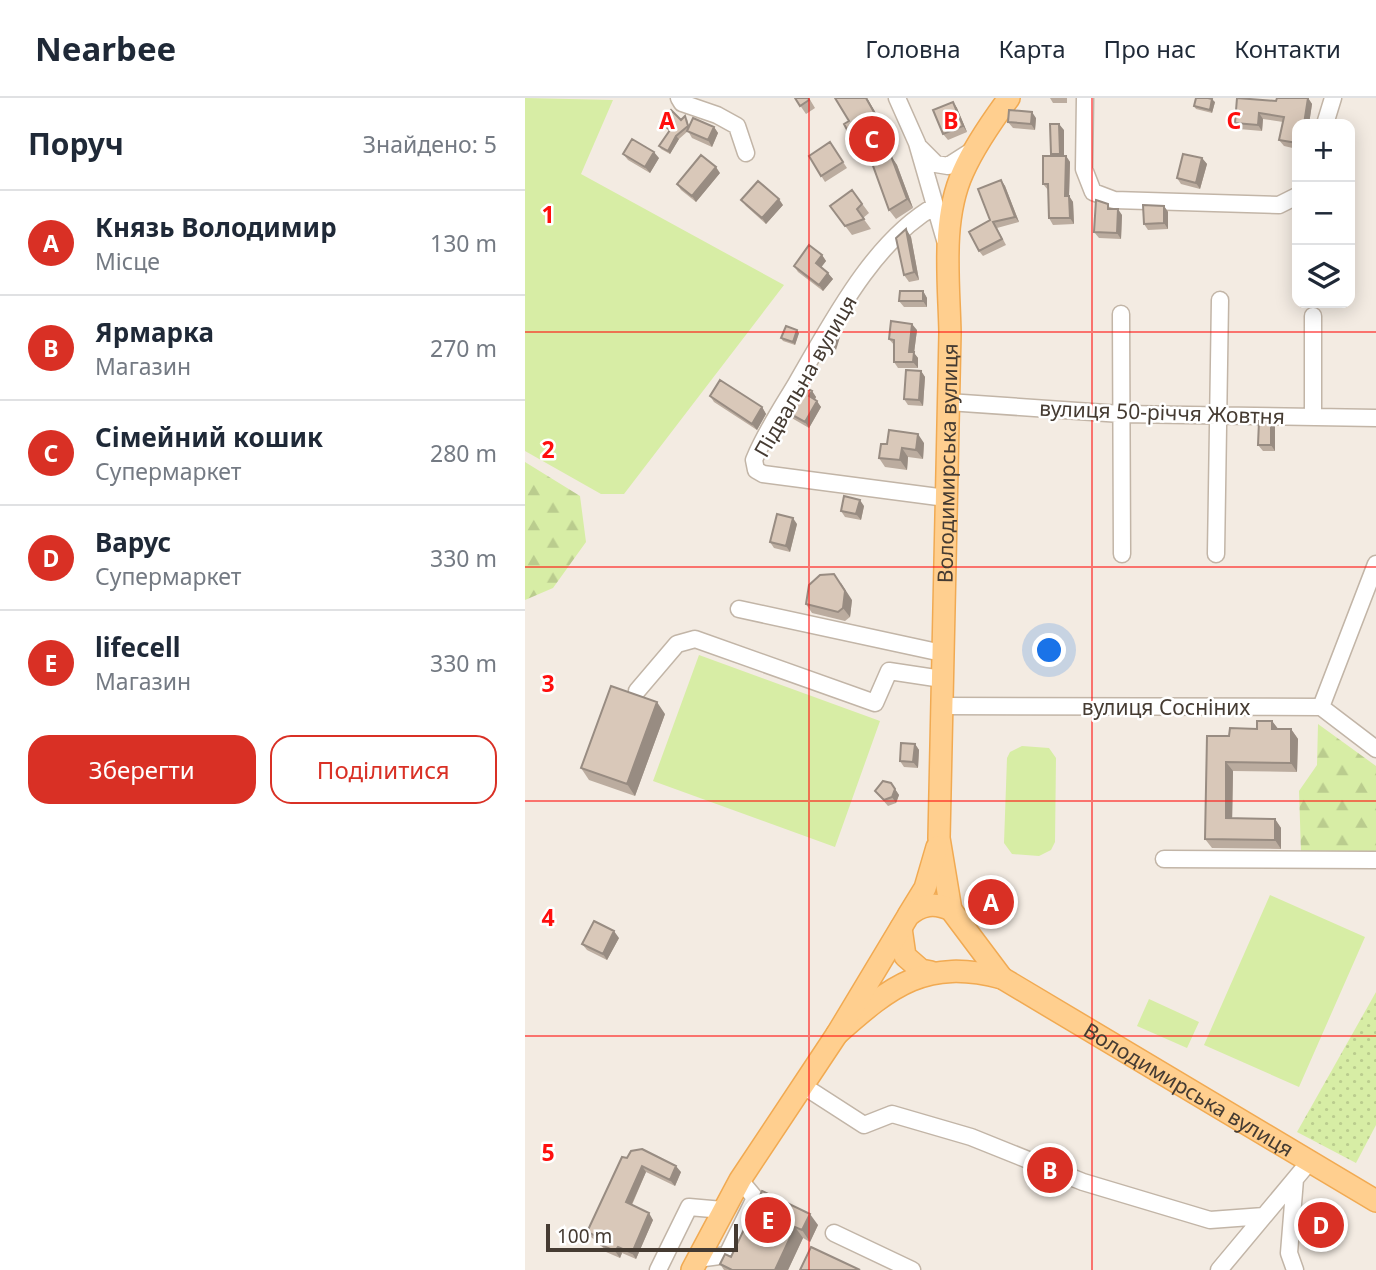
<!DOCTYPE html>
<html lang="uk">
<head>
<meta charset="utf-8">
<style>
	body { margin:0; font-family:"Noto Sans",sans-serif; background:#f6f6f7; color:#1f2937 }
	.controls { position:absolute; right:21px; top:21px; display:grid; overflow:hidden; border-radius:14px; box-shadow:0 4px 18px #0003 }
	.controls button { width:63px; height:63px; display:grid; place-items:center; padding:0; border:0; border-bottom:2px solid #e0e1e3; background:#fff; color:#1f2937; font:35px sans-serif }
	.scale { position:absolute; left:21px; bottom:18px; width:192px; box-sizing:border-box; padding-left:7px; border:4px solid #453b32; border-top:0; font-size:19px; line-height:24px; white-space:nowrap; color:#453b32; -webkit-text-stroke:5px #fff; paint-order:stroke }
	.you { position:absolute; left:525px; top:553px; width:24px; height:24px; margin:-18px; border:5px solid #fff; border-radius:50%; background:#1a73e8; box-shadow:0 0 0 10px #1a73e833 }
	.badge { display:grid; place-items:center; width:46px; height:46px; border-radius:50%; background:#d93025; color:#fff; font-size:23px; font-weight:700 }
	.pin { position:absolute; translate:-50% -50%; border:4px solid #fff; box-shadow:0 2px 7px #0006 }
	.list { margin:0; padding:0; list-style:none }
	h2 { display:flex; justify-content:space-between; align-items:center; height:91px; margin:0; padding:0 28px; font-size:30px }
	h2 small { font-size:23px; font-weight:400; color:#747a83 }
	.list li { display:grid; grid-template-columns:46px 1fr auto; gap:21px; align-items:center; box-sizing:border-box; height:105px; padding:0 28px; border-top:2px solid #e0e1e3 }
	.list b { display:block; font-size:26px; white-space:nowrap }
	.list p { margin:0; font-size:23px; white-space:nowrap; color:#747a83 }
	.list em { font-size:23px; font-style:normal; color:#747a83 }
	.actions { display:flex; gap:14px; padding:21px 28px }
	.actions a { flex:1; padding:16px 0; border:2px solid #d93025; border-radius:21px; text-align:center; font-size:24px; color:#d93025 }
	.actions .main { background:#d93025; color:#fff }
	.icon { flex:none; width:38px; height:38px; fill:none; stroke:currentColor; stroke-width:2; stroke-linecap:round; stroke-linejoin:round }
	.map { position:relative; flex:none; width:851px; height:1172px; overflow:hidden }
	header { display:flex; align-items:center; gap:42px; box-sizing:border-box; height:98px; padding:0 35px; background:#fff; border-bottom:2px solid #e0e1e3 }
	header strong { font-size:33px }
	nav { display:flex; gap:38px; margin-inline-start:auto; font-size:24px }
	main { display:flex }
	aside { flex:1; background:#fff }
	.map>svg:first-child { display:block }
	.grass { fill:url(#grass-dots) }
	.forest { fill:url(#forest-firs) }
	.garden { fill:#d7eda5 }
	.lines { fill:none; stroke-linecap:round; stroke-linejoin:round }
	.minor-casing { stroke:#c2b5a7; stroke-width:19 }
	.major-casing { stroke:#f1aa52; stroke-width:24 }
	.minor { stroke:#fff; stroke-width:16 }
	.major { stroke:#ffcf8f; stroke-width:21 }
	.wall { fill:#bbac9f }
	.shaded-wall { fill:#988c82 }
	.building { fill:#d9c8b9; stroke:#988c82; stroke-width:2 }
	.grid { fill:none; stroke:#ff0e0d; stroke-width:2; stroke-opacity:0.55 }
	.labels { text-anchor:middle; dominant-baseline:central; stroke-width:5; stroke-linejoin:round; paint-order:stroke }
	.street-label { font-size:21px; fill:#453b32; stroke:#fff }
	.grid-label { font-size:23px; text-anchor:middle; font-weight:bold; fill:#ff0e0d; stroke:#fff; stroke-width:5; stroke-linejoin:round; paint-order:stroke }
</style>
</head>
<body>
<header>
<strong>Nearbee</strong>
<nav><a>Головна</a><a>Карта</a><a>Про нас</a><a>Контакти</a></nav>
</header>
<main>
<aside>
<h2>Поруч<small>Знайдено: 5</small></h2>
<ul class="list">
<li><span class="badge">A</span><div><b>Князь Володимир</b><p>Місце</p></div><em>130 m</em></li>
<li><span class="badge">B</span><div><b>Ярмарка</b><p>Магазин</p></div><em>270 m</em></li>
<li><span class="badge">C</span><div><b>Сімейний кошик</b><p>Супермаркет</p></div><em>280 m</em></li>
<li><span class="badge">D</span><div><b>Варус</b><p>Супермаркет</p></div><em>330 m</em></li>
<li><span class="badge">E</span><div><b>lifecell</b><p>Магазин</p></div><em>330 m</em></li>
</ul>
<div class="actions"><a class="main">Зберегти</a><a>Поділитися</a></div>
</aside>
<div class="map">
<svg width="851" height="1172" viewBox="0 0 851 1172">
	<defs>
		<pattern id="grass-dots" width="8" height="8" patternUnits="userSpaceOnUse" patternTransform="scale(1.75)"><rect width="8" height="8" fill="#d7eda5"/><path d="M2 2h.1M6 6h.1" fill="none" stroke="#bacc8e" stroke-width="1.8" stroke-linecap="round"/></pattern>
		<pattern id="forest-firs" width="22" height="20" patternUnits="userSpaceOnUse" patternTransform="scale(1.75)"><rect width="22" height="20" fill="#d7eda5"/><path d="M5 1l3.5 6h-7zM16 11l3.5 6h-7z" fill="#bacc8e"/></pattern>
	</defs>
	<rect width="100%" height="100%" fill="#f3ebe2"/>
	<!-- grass -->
	<path class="grass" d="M851 894V1027L831 1065 772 1034Z"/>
	<!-- forest -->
	<path class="forest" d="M0 364 55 398 61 444 28 490 0 502Z
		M793 626 851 668V756L776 754 774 693 792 667Z"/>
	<!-- garden -->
	<path class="garden" d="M0 0 88 2 56 76 259 187 99 396H76L0 353Z
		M174 557 355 623 310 749 128 683Z
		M497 648 524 650 531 660 530 744 526 752 514 758 487 756 479 745 482 660 485 654Z
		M745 797 840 839 774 989 679 947Z
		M624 901 674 924 662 950 612 928Z"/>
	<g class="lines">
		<defs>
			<path id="minor" d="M154 0 157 5 192 17 212 28 221 55
				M372 0 392 45 420 142
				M560 0 559 71 568 94 589 102 754 107 772 98
				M800 26 808 0
				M395 50 411 66 423 68 448 52
				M410 108C348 143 306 226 271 286 256 311 240 335 229 362L231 372 238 376 421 400
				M596 216 597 456
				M423 304 596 316 851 320
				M788 317V218
				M691 456 695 202
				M214 511 417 555
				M112 593 152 546 170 541 350 605 364 573 417 581
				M416 608 796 609 851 651
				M796 609 851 466
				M639 761 851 762
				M277 987 339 1027 367 1016 446 1039 558 1084 685 1122 739 1118
				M309 1135 387 1172
				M172 1161 202 1157 230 1100 215 1082
				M133 1172 164 1109 198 1112
				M694 1172 785 1063
				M770 1172 764 1155 770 1081"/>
			<g id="major">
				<path id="s1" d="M426 812 414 740 425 235C424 183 416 122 438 74 450 47 467 23 484 0"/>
				<path d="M384 816 400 790 412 749"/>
				<path d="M376 830 380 858 396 872 406 874"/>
				<path id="s2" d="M312 936C367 887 401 860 477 880L851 1103"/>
				<path d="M167 1172 215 1082 312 936 383 818C396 806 410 804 426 812L477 880"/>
			</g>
		</defs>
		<!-- minor casing -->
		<use href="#minor" class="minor-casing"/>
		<!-- major casing -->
		<use href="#major" class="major-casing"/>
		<!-- minor -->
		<use href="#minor" class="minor"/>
		<!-- major -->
		<use href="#major" class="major"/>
	</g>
	<!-- wall -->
	<path class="wall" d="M270 0H284L290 10 281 16Z
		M310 0H342L370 48 340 63 334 54 324 23Z
		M525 0H542V5H528Z
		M783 0 787 6 784 26H772V51L759 48 754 42 758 24 738 21 737 33 714 31 710 25 751 3Z
		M428 4 432 10 442 34 423 42 418 36Z
		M690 4 687 15 671 11 669 8Z
		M511 20 510 32 488 30 483 24Z
		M162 21 164 29H189L193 35 187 49 167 40 163 33 154 41 145 56 136 51 134 48 144 33 135 24Z
		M539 32V58H541L545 64 544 98 548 104 549 126 528 127 524 120 523 92 518 86 527 58 526 56Z
		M305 44 322 70 300 84 284 58Z
		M98 56 134 60 125 75 103 62Z
		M366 58 372 67 388 110 371 121 364 112Z
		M677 60 682 66 675 91 656 86 652 80Z
		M195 75 171 104 156 92 152 86Z
		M476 82 480 88 494 124 472 130 481 147 458 158 454 153 465 122Z
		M327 92 344 115 338 120 346 131 327 137 305 108Z
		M216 102 258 107 241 126 221 108Z
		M639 108 643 114V131L623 132 619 126Z
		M586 111 597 117 596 141 574 140 569 134Z
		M381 131 386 139 394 182 384 184 379 177Z
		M297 157 301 163 296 169 308 181 298 193 273 174 269 168Z
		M398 193 402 200V209H379L374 203Z
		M392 232 389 255 393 260V270H373L369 264V247L364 241Z
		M274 235 270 247 258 243 256 240Z
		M396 273 400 279 398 308 383 307 379 301Z
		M287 293 291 299 290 302 296 309 284 330 265 319 260 313Z
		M185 298 237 309 241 316 232 332 189 304Z
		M746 323 750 329V353H738L733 347Z
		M399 345 398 361 383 359 382 372 360 369 354 360 362 346Z
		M339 408 336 422 320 419 316 413Z
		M272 426 265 454 249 450 245 444Z
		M327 502 325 519 320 523 287 515 281 506Z
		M140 616 110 698 64 682 56 670Z
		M747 623 753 631H766L773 641 772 674 708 673 707 720 750 721 756 730V751L687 750 680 741 704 638 732 631Z
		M390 646 394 652 393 670 379 669 375 663Z
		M370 691 374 697 371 705 363 708 350 693Z
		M94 840 82 862 62 852 57 846Z
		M102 1060 156 1074 150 1088 121 1074 107 1107 128 1122 111 1161 97 1155 95 1160 81 1154 76 1147 77 1145 67 1140 62 1134Z
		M237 1093 293 1127 285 1144 278 1140 263 1172H199L195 1166 206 1159Z"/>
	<!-- shaded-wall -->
	<path class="shaded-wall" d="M341 0H342L370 48 363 39Z
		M783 0 787 6 784 26H779Z
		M687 1 690 4 687 15 685 12Z
		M428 4 432 10 442 34 438 28Z
		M507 14 511 20 510 32 506 26Z
		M734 15 738 21 737 33 733 27Z
		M534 26 539 32V62L535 56Z
		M189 29 193 35 187 49 183 42Z
		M151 38 154 41 145 56 143 53Z
		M129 54 134 60 125 75 120 69Z
		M366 58 372 67 388 110 382 101Z
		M541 58 545 64 544 98 548 104 549 126 545 120 540 98Z
		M677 60 682 66 675 91 671 85Z
		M191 69 195 75 171 104 167 98Z
		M476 82 480 88 494 124 490 119Z
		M254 101 258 107 241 126 237 120Z
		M639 108 643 114V131L639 125Z
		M593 111 597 117 596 141 592 135Z
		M381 131 386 139 394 182 389 174Z
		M297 157 301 163 295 171 291 165Z
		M303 175 308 181 298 193 294 187Z
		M398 193 402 200V209L398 203Z
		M387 226 392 232 389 255 393 260V270L388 264 384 254Z
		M272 232 274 235 270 247 268 244Z
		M313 236 315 239 311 252 309 249Z
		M396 273 400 279 398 308 394 302Z
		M287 293 291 299 288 304 284 298Z
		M292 303 296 309 284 330 280 324Z
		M237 309 241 316 232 332 227 326Z
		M746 323 750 329V353L746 347Z
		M393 336 399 345 398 361 391 352Z
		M377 350 383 359 382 372 375 362Z
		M335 402 339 408 336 422 331 416Z
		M268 420 272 426 265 454 261 448Z
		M316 485 327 502 325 519 318 510Z
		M132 604 140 616 110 698 102 686Z
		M747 623 754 632 747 631Z
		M766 631 773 641 772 674 766 665Z
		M390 646 394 652 393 670 388 664Z
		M701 664 708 673 707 729 701 720Z
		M366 685 374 697 371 705 367 699Z
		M750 721 756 730V751L750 742Z
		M89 833 94 840 82 862 78 856Z
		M117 1068 121 1074 105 1110 101 1104Z
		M151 1068 156 1074 150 1088 145 1082Z
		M124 1115 128 1122 111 1161 107 1155Z
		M285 1116 293 1127 285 1144 277 1132Z
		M270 1129 278 1140 263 1172H250Z
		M93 1149 97 1155 95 1160 90 1153Z"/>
	<!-- building -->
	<path class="building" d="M270 0H283L284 2 275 8Z
		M310 0H341L363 39 334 54 319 26 324 23Z
		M671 0H683L687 1 685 12 669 8Z
		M712 0 751 3 752 0H783L779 26H772V45L754 42 759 19 734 15 733 27 710 25Z
		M428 4 438 28 418 36 408 12Z
		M146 12 156 22 160 18 163 28 151 38 143 53 134 48 145 32 135 24Z
		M484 12 507 14 506 26 483 24Z
		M168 20 189 29 183 42 162 33Z
		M525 26H534L535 56H526Z
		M107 41 129 54 120 69 98 56Z
		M305 44 318 64 296 78 284 58Z
		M658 56 677 60 671 85 652 80Z
		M176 57 191 69 167 98 152 86Z
		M366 58 382 101 364 112 347 65Z
		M518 58H541L540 98H544L545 120H524L523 86H518Z
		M476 82 490 119 468 124 477 141 454 153 444 134 465 122 453 91Z
		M233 83 254 101 237 120 216 102Z
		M327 92 337 106 332 111 339 121 320 128 305 108Z
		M571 102 583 106V111H593L592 135 569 134Z
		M618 107 639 108V125L619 126Z
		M381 131 389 174 379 177 371 140Z
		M284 147 297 157 291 165 303 175 294 187 269 168Z
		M375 193H398V203H374Z
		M366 223 387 226 384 254H389L388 264H369V242L364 241Z
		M261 228 272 232 268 244 256 240Z
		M309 235 313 236 309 249 302 246Z
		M381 272 396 273 394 302 379 301Z
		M195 282 237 309 227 326 185 298Z
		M275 287 287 293 284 298 292 303 280 324 260 313Z
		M734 323H746V347H733Z
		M364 332 393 336 391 352 377 350 375 362 354 360 356 346H362Z
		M319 398 335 402 331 416 316 413Z
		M252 416 268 420 261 448 245 444Z
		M309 476 320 493 318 510 313 514 281 506 284 487 295 477Z
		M86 588 132 604 102 686 56 670Z
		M732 623H747V631H766V665L701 664V720L750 721V742L680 741 682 638H704L705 630 732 631Z
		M376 645 390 646 388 664 375 663Z
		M358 683 366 685 370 691 367 699 359 702 350 693Z
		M69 823 89 833 78 856 57 846Z
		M117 1051 151 1068 145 1082 117 1068 101 1104 124 1115 107 1155 93 1149 90 1153 76 1147 78 1141 62 1134 97 1059 102 1060 106 1053Z
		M237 1093 285 1116 277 1132 270 1129 250 1172H207L195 1166 200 1156 206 1159Z
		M286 1149 335 1172H275Z"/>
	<!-- grid -->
	<path class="grid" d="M284 0V1172M567 0V1172M0 234H851M0 469H851M0 703H851M0 938H851"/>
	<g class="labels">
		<!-- street labels -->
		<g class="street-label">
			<text transform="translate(280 278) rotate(-60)">Підвальна вулиця</text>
			<text transform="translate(637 314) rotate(2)">вулиця 50-річчя Жовтня</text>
			<text stroke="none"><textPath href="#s1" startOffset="448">Володимирська вулиця</textPath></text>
			<text x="641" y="609">вулиця Сосніних</text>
			<text stroke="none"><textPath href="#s2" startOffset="402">Володимирська вулиця</textPath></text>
		</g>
	</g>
	<g class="grid-label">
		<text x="142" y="31">A</text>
		<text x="426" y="31">B</text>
		<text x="709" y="31">C</text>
		<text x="23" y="125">1</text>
		<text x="23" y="360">2</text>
		<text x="23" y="594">3</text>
		<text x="23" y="828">4</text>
		<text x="23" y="1063">5</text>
	</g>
</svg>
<div class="controls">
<button>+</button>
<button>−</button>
<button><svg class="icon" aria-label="layers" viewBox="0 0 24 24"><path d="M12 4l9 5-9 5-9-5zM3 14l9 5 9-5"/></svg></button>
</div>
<div class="scale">100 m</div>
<div class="you"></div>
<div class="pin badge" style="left:466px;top:804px">A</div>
<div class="pin badge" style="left:525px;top:1072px">B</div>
<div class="pin badge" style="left:347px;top:41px">C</div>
<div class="pin badge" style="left:796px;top:1127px">D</div>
<div class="pin badge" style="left:243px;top:1122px">E</div>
</div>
</main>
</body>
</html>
